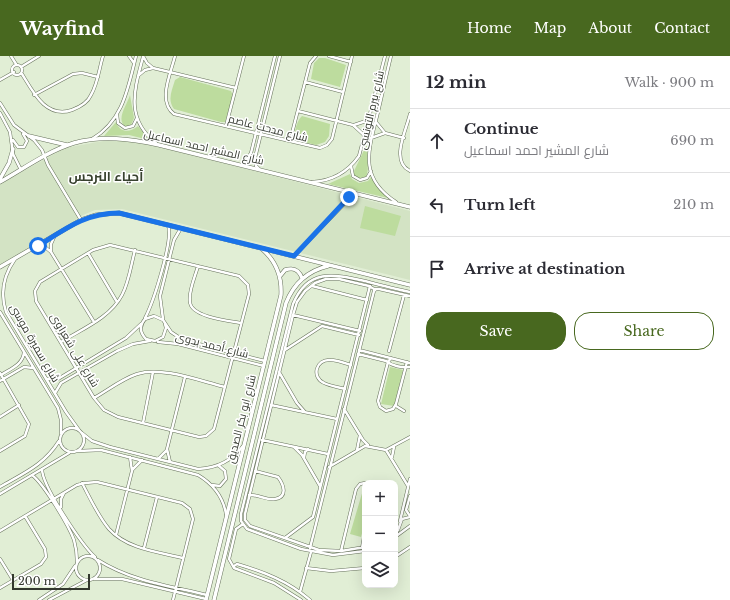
<!DOCTYPE html>
<html lang="en">
<head>
<meta charset="utf-8">
<style>
	body { margin:0; font-family:"Libre Baskerville",Cairo,serif; background:#f2f2f3; color:#2b2b33 }
	.controls { position:absolute; right:12px; bottom:12px; display:grid; overflow:hidden; border-radius:8px; box-shadow:0 4px 16px #0002 }
	.controls button { width:36px; height:36px; display:grid; place-items:center; padding:0; border:0; border-bottom:1px solid #e1e1e2; background:#fff; color:#2b2b33; font:20px sans-serif }
	.scale { position:absolute; left:12px; bottom:10px; width:78px; box-sizing:border-box; padding-left:4px; border:2px solid #33382e; border-top:0; font-size:11px; line-height:14px; white-space:nowrap; color:#33382e; -webkit-text-stroke:3px #fff; paint-order:stroke }
	.stop { position:absolute; width:12px; height:12px; margin:-9px; border:3px solid #1a73e8; border-radius:50%; background:#fff }
	.stop.end { background:#1a73e8; border-color:#fff; box-shadow:0 1px 4px #0008 }
	.list { margin:0; padding:0; list-style:none }
	h2 { display:flex; justify-content:space-between; align-items:center; height:52px; margin:0; padding:0 16px; font-size:17px }
	h2 small { font-size:13px; font-weight:400; color:#7c7c81 }
	.list li { display:grid; grid-template-columns:26px 1fr auto; gap:12px; align-items:center; box-sizing:border-box; height:64px; padding:0 16px; border-top:1px solid #e1e1e2 }
	.list b { display:block; font-size:15px; white-space:nowrap }
	.list p { margin:0; font-size:13px; white-space:nowrap; color:#7c7c81 }
	.list em { font-size:13px; font-style:normal; color:#7c7c81 }
	.actions { display:flex; gap:8px; padding:12px 16px }
	.actions a { flex:1; padding:9px 0; border:1px solid #48681f; border-radius:16px; text-align:center; font-size:14px; color:#48681f }
	.actions .main { background:#48681f; color:#fff }
	.icon { flex:none; width:22px; height:22px; fill:none; stroke:currentColor; stroke-width:2; stroke-linecap:round; stroke-linejoin:round }
	.map { position:relative; flex:none; width:410px; height:544px; overflow:hidden }
	header { display:flex; align-items:center; gap:24px; box-sizing:border-box; height:56px; padding:0 20px; background:#48681f; color:#fff }
	header strong { font-size:19px }
	nav { display:flex; gap:22px; margin-inline-start:auto; font-size:14px }
	main { display:flex }
	aside { flex:1; background:#fff }
	.map>svg:first-child { display:block }
	.built { fill:#d3e3c4 }
	.green { fill:#bddc9e }
	.lines { fill:none; stroke-linecap:round; stroke-linejoin:round }
	.minor-casing { stroke:#67725c; stroke-width:3.5 }
	.major-casing { stroke:#67725c; stroke-width:4.5 }
	.minor { stroke:#fff; stroke-width:2.5 }
	.major { stroke:#fff; stroke-width:3.5 }
	.route { stroke:#1a73e8; stroke-width:5 }
	.labels { text-anchor:middle; dominant-baseline:central; stroke-width:3; stroke-linejoin:round; paint-order:stroke }
	.street-label { font-size:11px; fill:#33382e; stroke:#fff }
	.quarter-label { font-size:13px; font-weight:bold; fill:#38422f; stroke:#fff }
</style>
</head>
<body>
<header>
<strong>Wayfind</strong>
<nav><a>Home</a><a>Map</a><a>About</a><a>Contact</a></nav>
</header>
<main>
<div class="map">
<svg width="410" height="544" viewBox="0 0 410 544">
	<rect width="100%" height="100%" fill="#e1eed5"/>
	<!-- built -->
	<path class="built" d="M122 84 145 87 410 155V224L122 153 95 154 83 159 58 176 0 209V128L65 92 103 85Z"/>
	<!-- green -->
	<path class="green" d="M319 2H325L346 9 340 31 311 23 314 7Z
		M180 21 231 35 233 40 225 66H221L174 53C167 44 172 34 175 24Z
		M130 39 134 62 131 69 126 71C115 64 127 49 130 39Z
		M302 60 330 68 329 80 325 86 316 89 296 84C293 78 297 64 302 60Z
		M116 66C120 77 130 77 138 70L149 84 129 79 104 80Z
		M366 90H368C366 100 370 112 366 121L359 122 354 119V115Z
		M350 118 352 123 359 127 368 125 371 121 388 142 328 128Z
		M365 150 401 160 395 180 360 172Z
		M390 311 403 314 394 350 381 348Z
		M363 434 365 435V466L361 481 350 478Z"/>
	<g class="lines">
		<defs>
			<path id="minor" d="M11 0 16 8
				M129 0 134 7
				M143 0 147 7 153 12 236 32
				M175 0C171 17 157 45 174 58L320 92 327 89 332 83 352 0
				M329 0 351 6
				M391 0C386 20 382 40 377 60 368 96 359 122 396 146
				M143 1C134 35 125 63 157 88
				M12 14a5 5 0 1 1 10 0a5 5 0 1 1-10 0Z
				M21 11 39 0
				M22 18C33 36 46 63 72 54 80 51 88 46 91 39 98 27 99 13 103 0
				M139 19 145 14 153 12
				M0 24 14 16
				M305 26 343 36
				M34 39 73 18 82 17 98 21
				M0 47 14 69 34 84 42 94 48 109 81 164
				M298 55 353 69 365 80
				M0 57 10 76 13 98 21 114
				M410 58C406 75 390 105 410 115
				M117 59 118 67 125 72 133 70 137 62
				M376 66 385 77 404 82
				M354 69 369 64
				M226 70 244 0
				M371 82 385 77
				M92 83C123 65 128 32 136 0
				M13 84 18 91H24L27 85 23 78
				M290 85 310 7 316 0
				M243 109 251 97 275 0
				M351 110 353 120 360 124 367 122 371 115
				M259 113 256 110 255 102 280 0
				M312 126C332 125 347 117 359 100L385 0
				M110 189 239 220 248 229 249 238 214 373 206 380 199 381 118 361 104 354 94 342 36 245 35 235 40 226 93 194Z
				M38 190 45 191 51 196 94 266
				M51 195V188L55 179
				M88 197 117 246
				M294 200 348 144 349 141 348 135
				M15 203C3 220 0 237 6 256L66 356 79 374
				M198 210C195 221 188 236 190 246 191 261 229 265 241 267
				M312 230 367 244
				M0 256 58 352 61 364V377
				M293 259 360 275
				M145 262C153 247 174 183 168 169
				M163 263 160 240 174 184 181 172
				M165 268 166 272 163 281 155 285 146 283C140 277 139 270 145 263L154 260 163 264 171 276 183 284 265 305
				M61 286C82 273 110 262 122 239 129 226 131 209 135 194
				M158 286 178 288 264 310
				M285 294 322 270 359 279
				M359 294 410 307
				M389 295 404 239
				M358 298 386 305C392 310 402 312 410 311
				M391 302 388 306 378 345 380 351 386 355 393 353 396 348 407 306
				M279 316 297 347 304 355
				M0 317 29 368 25 380 0 395
				M1 319C10 313 23 309 24 296
				M47 323H58L126 282 141 268
				M0 325 24 311 33 312
				M345 333C338 331 330 330 324 327 311 321 316 303 330 304 337 304 345 307 351 309
				M55 337 61 327 117 295 133 288 150 285
				M94 342C108 334 122 323 137 318 162 310 200 325 225 331
				M271 349 337 363
				M396 350 404 355
				M344 353 363 384 368 389
				M0 361 19 349
				M143 367 153 316
				M60 384a12 12 0 1 1 24 0a12 12 0 1 1-24 0Z
				M82 377 92 385 110 391 198 413C216 412 232 405 243 390
				M262 384 328 398
				M294 391 302 399 320 430
				M357 394 360 379
				M386 394 408 430
				M78 395 101 394 198 419C213 428 223 440 226 458
				M392 401 394 391
				M304 402 305 396 308 393
				M158 403 167 394
				M170 406 167 393 185 321
				M329 411 365 390 386 394 410 381
				M42 413C42 430 82 489 95 501
				M132 414 142 404
				M32 419C44 428 69 470 74 484 76 491 77 498 77 506
				M82 427C90 442 98 460 109 473 127 493 158 496 183 502
				M212 429 220 430 226 423 225 415 218 409
				M0 431C24 417 44 409 59 385
				M0 438 69 397
				M249 439C258 438 267 445 275 443 288 441 284 429 278 421L255 415
				M61 451V443L64 437
				M410 460 406 454 410 440
				M400 465 410 423
				M243 468 236 473 229 503 234 512 274 527 301 544
				M0 475 77 429 85 427 97 426 182 447 190 453 193 463 173 544
				M395 477 398 474 402 463 410 461
				M116 479 132 415 130 401
				M395 481 410 470
				M285 482 313 461 370 230
				M365 491 341 495 319 494 250 470 245 464V458L293 259 297 246 305 235 315 227 326 223H339L369 230 374 233H379L410 240
				M144 492 157 441
				M310 492 374 235 376 233
				M362 492 365 475
				M341 495 356 433 360 428 365 427
				M365 495 333 499 301 493 247 473 241 465V458L293 248C308 212 333 218 365 225 380 229 395 233 410 236
				M76 512a12 12 0 1 1 24 0a12 12 0 1 1-24 0Z
				M395 501 410 491
				M0 503 13 524
				M98 504C131 525 170 530 207 539
				M234 510 237 508C264 516 288 525 310 544
				M306 512 331 515 365 512
				M95 523H122L206 543
				M0 532 41 508 46 501 45 493 25 460
				M300 536 311 496
				M39 544 63 528 75 510
				M49 544 87 524"/>
			<path id="major" d="M29 80 67 89
				M0 123 9 107 13 93
				M0 126C23 113 48 95 74 87 102 79 131 83 159 89L410 151
				M0 211 81 164 96 159 119 157 410 229
				M280 220 285 214C294 211 299 214 302 222
				M206 544 281 239C282 220 276 205 262 193
				M214 544 286 247C294 227 307 215 328 210"/>
		</defs>
		<!-- minor casing -->
		<use href="#minor" class="minor-casing"/>
		<!-- major casing -->
		<use href="#major" class="major-casing"/>
		<!-- minor -->
		<use href="#minor" class="minor"/>
		<!-- major -->
		<use href="#major" class="major"/>
	</g>
	<g class="lines">
		<!-- route -->
		<path class="route" d="M38 190C65 173 85 157 119 157L294 200 349 141"/>
	</g>
	<g class="labels">
		<!-- street labels -->
		<g class="street-label">
			<text transform="translate(371 54) rotate(-77)">شارع بيرم التونسى</text>
			<text transform="translate(268 72) rotate(14)">شارع مدحت عاصم</text>
			<text transform="translate(204 91) rotate(13)">شارع المشير احمد اسماعيل</text>
			<text transform="translate(35 287) rotate(60)">شارع سميرة موسى</text>
			<text transform="translate(212 289) rotate(14)">شارع أحمد بدوى</text>
			<text transform="translate(75 294) rotate(59)">شارع على شعراوى</text>
			<text transform="translate(241 363) rotate(-76)">شارع ابو بكر الصديق</text>
		</g>
		<!-- quarter labels -->
		<g class="quarter-label">
			<text x="106" y="120">أحياء النرجس</text>
		</g>
	</g>
</svg>
<div class="controls">
<button>+</button>
<button>−</button>
<button><svg class="icon" aria-label="layers" viewBox="0 0 24 24"><path d="M12 4l9 5-9 5-9-5zM3 14l9 5 9-5"/></svg></button>
</div>
<div class="scale">200 m</div>
<div class="stop" style="left:38px;top:190px"></div>
<div class="stop end" style="left:349px;top:141px"></div>
</div>
<aside>
<h2>12 min<small>Walk · 900 m</small></h2>
<ul class="list">
<li><svg class="icon" aria-label="ahead" viewBox="0 0 24 24"><path d="M12 20V5M6 11l6-6 6 6"/></svg><div><b>Continue</b><p>شارع المشير احمد اسماعيل</p></div><em>690 m</em></li>
<li><svg class="icon" aria-label="left" viewBox="0 0 24 24"><path d="M17 20v-9H6M10 6l-5 5 5 5"/></svg><div><b>Turn left</b></div><em>210 m</em></li>
<li><svg class="icon" aria-label="arrive" viewBox="0 0 24 24"><path d="M6 21V4h12l-3 4 3 4H6"/></svg><div><b>Arrive at destination</b></div></li>
</ul>
<div class="actions"><a class="main">Save</a><a>Share</a></div>
</aside>
</main>
</body>
</html>
